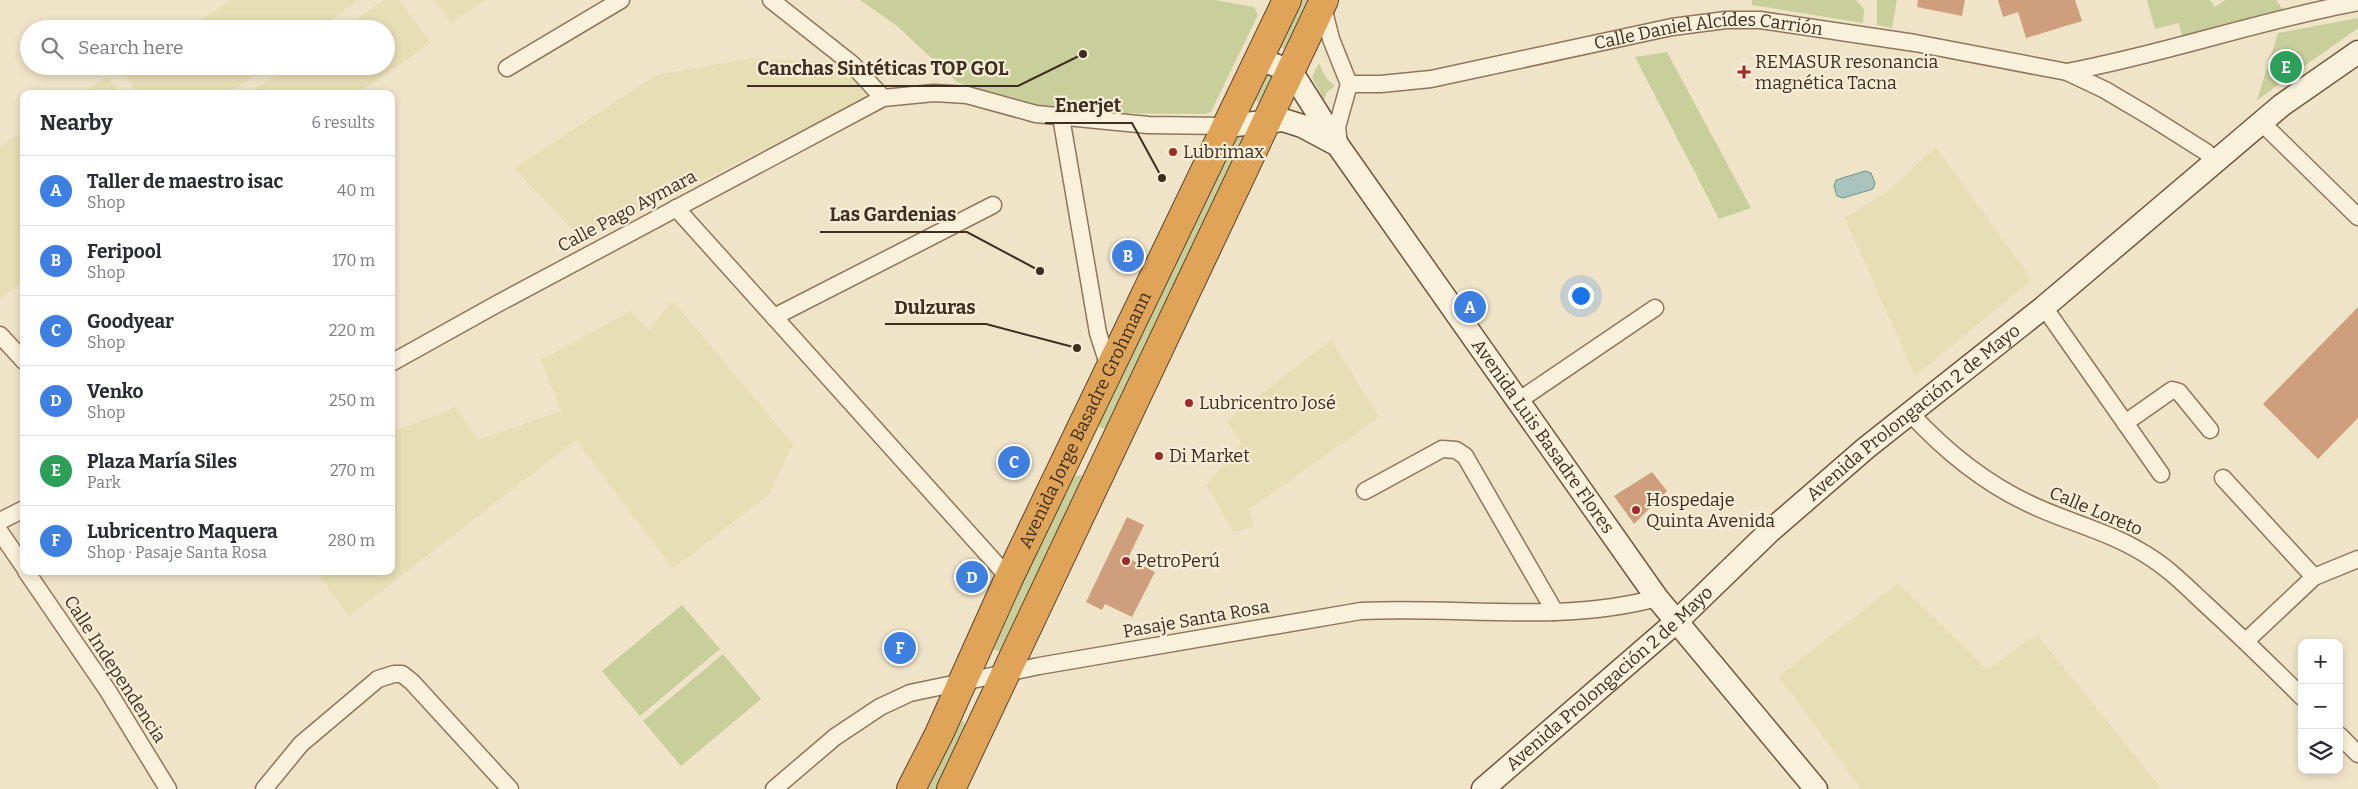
<!DOCTYPE html>
<html lang="en">
<head>
<meta charset="utf-8">
<style>
	body { margin:0; font-family:Bitter,serif; background:#f2f2f3; color:#2b2b33 }
	.controls { position:absolute; right:15px; bottom:15px; display:grid; overflow:hidden; border-radius:10px; box-shadow:0 2px 8px #0003 }
	.controls button { width:45px; height:45px; display:grid; place-items:center; padding:0; border:0; border-bottom:1px solid #e1e1e2; background:#fff; color:#2b2b33; font:25px sans-serif }
	.you { position:absolute; left:1580px; top:295px; width:18px; height:18px; margin:-12px; border:4px solid #fff; border-radius:50%; background:#1a73e8; box-shadow:0 0 0 8px #1a73e833 }
	.badge { display:grid; place-items:center; width:32px; height:32px; border-radius:50%; background:#ea580c; color:#fff; font-size:16px; font-weight:700 }
	.pin { position:absolute; translate:-50% -50%; border:2px solid #fff; box-shadow:0 1px 5px #0006 }
	.list { margin:0; padding:0; list-style:none }
	h2 { display:flex; justify-content:space-between; align-items:center; height:65px; margin:0; padding:0 20px; font-size:21px }
	h2 small { font-size:16px; font-weight:400; color:#7c7c81 }
	.list li { display:grid; grid-template-columns:32px 1fr auto; gap:15px; align-items:center; box-sizing:border-box; height:70px; padding:0 20px; border-top:1px solid #e1e1e2 }
	.list b { display:block; font-size:19px; white-space:nowrap }
	.list p { margin:0; font-size:16px; white-space:nowrap; color:#7c7c81 }
	.list em { font-size:16px; font-style:normal; color:#7c7c81 }
	.icon { flex:none; width:28px; height:28px; fill:none; stroke:currentColor; stroke-width:2; stroke-linecap:round; stroke-linejoin:round }
	.map { position:relative; flex:none; width:2358px; height:789px; overflow:hidden }
	.search { position:absolute; background:#fff; box-shadow:0 2px 8px #0003; left:20px; top:20px; width:375px; height:55px; display:flex; align-items:center; gap:12px; box-sizing:border-box; padding:0 18px; border-radius:28px; color:#7c7c81; font-size:19px }
	.panel { position:absolute; background:#fff; box-shadow:0 2px 8px #0003; left:20px; top:90px; width:375px; height:485px; border-radius:10px }
	.map>svg:first-child { display:block }
	.farmland { fill:#e6deb5 }
	.green { fill:#c9cf9b }
	.water { fill:#a9c4bc; stroke:#6f938a }
	.building { fill:#cf9f7d }
	.lines { fill:none; stroke-linecap:round; stroke-linejoin:round }
	.street-casing { stroke:#8d765c; stroke-width:19 }
	.secondary-casing { stroke:#6f573f; stroke-width:25 }
	.highway-casing { stroke:#5b4430; stroke-width:30 }
	.street { stroke:#faf1dc; stroke-width:16 }
	.secondary { stroke:#faf1dc; stroke-width:22 }
	.highway { stroke:#e0a458; stroke-width:28 }
	.poi-dot { fill:#9e2a2b; stroke:#f7eed8; stroke-width:2 }
	.labels { text-anchor:middle; dominant-baseline:central; stroke-width:4.5; stroke-linejoin:round; paint-order:stroke }
	.street-label { font-size:18px; fill:#3d2e20; stroke:#f7eed8 }
	.poi-label { font-size:18px; fill:#3d2e20; stroke:#f7eed8; text-anchor:start }
	.leader { fill:none; stroke:#3d2e20; stroke-width:2 }
	.callout-dot { fill:#3d2e20; stroke:#f7eed8; stroke-width:2 }
	.callout-label { font-size:19px; text-anchor:middle; font-weight:bold; fill:#3d2e20; stroke:#f7eed8; stroke-width:4.5; stroke-linejoin:round; paint-order:stroke }
</style>
</head>
<body>
<div class="map">
<svg width="2358" height="789" viewBox="0 0 2358 789">
	<rect width="100%" height="100%" fill="#f0e4c8"/>
	<!-- farmland -->
	<path class="farmland" d="M230 0H358L319 29H188Z
		M384 0H399L431 43 357 94H249L288 66H386V29H342Z
		M434 0H486L451 23Z
		M753 58 829 62 849 72 866 98 583 241 514 168 657 75Z
		M133 66H267L228 94H137L124 73Z
		M108 76 119 94H81Z
		M24 131V280L0 299V147Z
		M1936 147 2032 280 1915 376 1845 218 1888 191Z
		M672 300 793 444 769 494 673 569 576 440 349 616 316 571H391V433L455 407 478 440 561 411 541 360 631 311 649 330Z
		M1331 340 1379 417 1250 509 1253 527 1234 532 1206 485 1242 443 1226 421Z
		M1898 583 1987 669 2037 635 2162 789H1861L1779 676Z"/>
	<!-- green -->
	<path class="green" d="M860 0H1215L1254 7 1258 15 1211 112 1205 114 1073 113 993 97 957 82 897 26Z
		M1298 0H1314L1287 50 1279 47Z
		M1752 0H1856L1864 9 1863 23 1752 5Z
		M1877 0H1897L1892 28 1877 25Z
		M2147 0H2210L2215 7 2225 0H2276L2284 11 2183 40 2179 23 2155 29Z
		M2358 18V28L2257 100 2278 33Z
		M1667 52 1751 208 1719 219 1635 57Z
		M1319 63 1326 78 1335 86 1327 92 1324 100 1312 77Z
		M1269 72C1278 81 1271 91 1267 101L1260 103 1253 99 1260 75Z
		M1233 136H1242L1246 144 1114 424 1105 429 1099 427 1096 419Z
		M1082 475 1086 483 1001 652 995 650 992 644 1072 477Z
		M682 605 720 649 640 716 602 671Z
		M723 654 761 699 681 766 643 721Z
		M963 721 968 729 939 789H921L952 725Z"/>
	<!-- water -->
	<path class="water" d="M1865 171 1871 173 1875 183 1873 189 1843 198 1837 196 1834 186 1836 180Z"/>
	<!-- building -->
	<path class="building" d="M1918 0H1965L1962 16 1917 7Z
		M1998 0H2075L2082 21 2026 38 2018 12 2003 17Z
		M2358 307V418L2318 459 2263 404Z
		M1652 472 1667 491 1634 524 1614 496Z
		M1127 517 1144 525 1128 558 1155 572 1132 617 1105 604 1102 610 1086 602Z"/>
	<g class="lines">
		<defs>
			<g id="street">
				<path d="M771 0 852 64 883 98"/>
				<path d="M1322 3 1331 39 1349 84 1337 127 1339 144"/>
				<path d="M507 68 621 0"/>
				<path d="M2067 72C2165 54 2260 20 2358 2"/>
				<path id="s1" d="M1349 84H1381L1431 79 1672 27 1726 20H1760L1915 43 2067 72 2105 90 2149 116 2206 152 2217 163"/>
				<path d="M1061 117 1098 333 1110 370"/>
				<path d="M2261 122 2358 217"/>
				<path d="M676 208 1009 578"/>
				<path d="M2044 307 2161 474"/>
				<path d="M774 317 993 205"/>
				<path d="M0 335 24 361"/>
				<path d="M391 363 497 304 883 98 934 93 967 95 1036 114 1148 125 1226 126"/>
				<path d="M1518 401 1655 308"/>
				<path d="M1910 413C1945 451 1987 485 2034 506 2071 523 2110 532 2145 554 2167 567 2185 585 2203 602 2237 633 2270 665 2302 697"/>
				<path d="M2125 423 2172 390 2179 392 2210 430"/>
				<path d="M2223 478 2314 577"/>
				<path d="M1365 491 1442 449 1456 450 1465 456 1555 612"/>
				<path d="M0 521 24 509"/>
				<path d="M0 532 24 567"/>
				<path d="M26 571 108 691 168 789"/>
				<path d="M2246 641 2314 577 2358 559"/>
				<path d="M2339 735 2358 754"/>
				<path d="M264 789 301 744 378 679 394 674H402L412 682 510 789"/>
				<path d="M774 789 835 737 880 707 910 693 1039 666 1361 611C1460 606 1560 624 1657 598"/>
			</g>
			<g id="secondary">
				<path id="s2" d="M1259 59 1291 71 1339 147 1657 598 1816 789"/>
				<path d="M1226 126 1283 120 1302 126 1334 143"/>
				<path id="s3" d="M1483 789 1676 622 1769 532 1866 448 2044 307 2282 105 2358 52"/>
			</g>
			<g id="highway">
				<path id="s4" d="M911 789 939 734 1009 578 1287 0"/>
				<path d="M951 789 1324 0"/>
			</g>
		</defs>
		<!-- street casing -->
		<use href="#street" class="street-casing"/>
		<!-- secondary casing -->
		<use href="#secondary" class="secondary-casing"/>
		<!-- highway casing -->
		<use href="#highway" class="highway-casing"/>
		<!-- street -->
		<use href="#street" class="street"/>
		<!-- secondary -->
		<use href="#secondary" class="secondary"/>
		<!-- highway -->
		<use href="#highway" class="highway"/>
	</g>
	<!-- markers -->
	<g class="poi-dot">
		<path d="M1741.5 64.5h5v5h5v5h-5v5h-5v-5h-5v-5h5z"/>
		<circle cx="1173" cy="152" r="5"/>
		<circle cx="1189" cy="403" r="5"/>
		<circle cx="1159" cy="456" r="5"/>
		<circle cx="1636" cy="510" r="5"/>
		<circle cx="1126" cy="561" r="5"/>
	</g>
	<g class="labels">
		<!-- street labels -->
		<g class="street-label">
			<text stroke="none"><textPath href="#s1" startOffset="365">Calle Daniel Alcídes Carrión</textPath></text>
			<text transform="translate(627 211) rotate(-28)">Calle Pago Aymara</text>
			<text stroke="none"><textPath href="#s3" startOffset="572">Avenida Prolongación 2 de Mayo</textPath></text>
			<text stroke="none"><textPath href="#s4" startOffset="408">Avenida Jorge Basadre Grohmann</textPath></text>
			<text stroke="none"><textPath href="#s2" startOffset="478">Avenida Luis Basadre Flores</textPath></text>
			<text transform="translate(2096 511) rotate(23)">Calle Loreto</text>
			<text transform="translate(1196 619) rotate(-10)">Pasaje Santa Rosa</text>
			<text transform="translate(115 669) rotate(57)">Calle Independencia</text>
			<text stroke="none"><textPath href="#s3" startOffset="168">Avenida Prolongación 2 de Mayo</textPath></text>
		</g>
		<!-- poi labels -->
		<g class="poi-label">
			<text x="1755" y="62">REMASUR resonancia<tspan x="1755" dy="21">magnética Tacna</tspan></text>
			<text x="1183" y="152">Lubrimax</text>
			<text x="1199" y="403">Lubricentro José</text>
			<text x="1169" y="456">Di Market</text>
			<text x="1646" y="500">Hospedaje<tspan x="1646" dy="21">Quinta Avenida</tspan></text>
			<text x="1136" y="561">PetroPerú</text>
		</g>
	</g>
	<!-- callouts -->
	<path class="leader" d="M1083 54L1018 86H747M1162 178L1132 123H1045M1040 271L967 232H820M1077 348L986 324H885"/>
	<g class="callout-dot">
		<circle cx="1083" cy="54" r="5"/>
		<circle cx="1162" cy="178" r="5"/>
		<circle cx="1040" cy="271" r="5"/>
		<circle cx="1077" cy="348" r="5"/>
	</g>
	<g class="callout-label">
		<text x="883" y="75">Canchas Sintéticas TOP GOL</text>
		<text x="1088" y="112">Enerjet</text>
		<text x="893" y="221">Las Gardenias</text>
		<text x="935" y="314">Dulzuras</text>
	</g>
</svg>
<div class="controls">
<button>+</button>
<button>−</button>
<button><svg class="icon" aria-label="layers" viewBox="0 0 24 24"><path d="M12 4l9 5-9 5-9-5zM3 14l9 5 9-5"/></svg></button>
</div>
<div class="you"></div>
<div class="pin badge" style="left:1470px;top:307px;background:#3f7fe0">A</div>
<div class="pin badge" style="left:1128px;top:256px;background:#3f7fe0">B</div>
<div class="pin badge" style="left:1014px;top:462px;background:#3f7fe0">C</div>
<div class="pin badge" style="left:972px;top:577px;background:#3f7fe0">D</div>
<div class="pin badge" style="left:2286px;top:67px;background:#2e9e5b">E</div>
<div class="pin badge" style="left:900px;top:648px;background:#3f7fe0">F</div>
<div class="search"><svg class="icon" aria-label="search" viewBox="0 0 24 24"><circle cx="10" cy="10" r="6"/><path d="M15 15l6 6"/></svg>Search here</div>
<section class="panel">
<h2>Nearby<small>6 results</small></h2>
<ul class="list">
<li><span class="badge" style="background:#3f7fe0">A</span><div><b>Taller de maestro isac</b><p>Shop</p></div><em>40 m</em></li>
<li><span class="badge" style="background:#3f7fe0">B</span><div><b>Feripool</b><p>Shop</p></div><em>170 m</em></li>
<li><span class="badge" style="background:#3f7fe0">C</span><div><b>Goodyear</b><p>Shop</p></div><em>220 m</em></li>
<li><span class="badge" style="background:#3f7fe0">D</span><div><b>Venko</b><p>Shop</p></div><em>250 m</em></li>
<li><span class="badge" style="background:#2e9e5b">E</span><div><b>Plaza María Siles</b><p>Park</p></div><em>270 m</em></li>
<li><span class="badge" style="background:#3f7fe0">F</span><div><b>Lubricentro Maquera</b><p>Shop · Pasaje Santa Rosa</p></div><em>280 m</em></li>
</ul>
</section>
</div>
</body>
</html>
